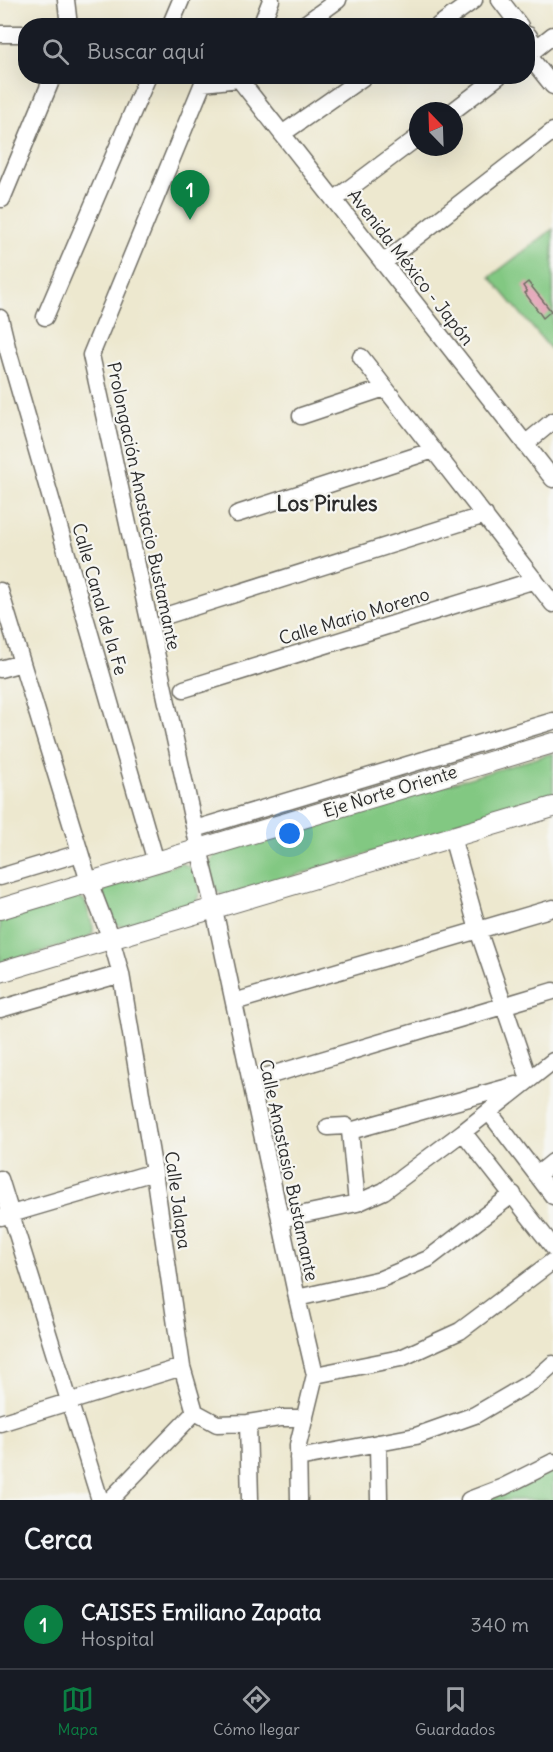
<!DOCTYPE html>
<html lang="es">
<head>
<meta charset="utf-8">
<style>
	body { margin:0; font-family:Delius,sans-serif; background:#20242c; color:#f1f3f6 }
	.compass { position:absolute; left:409px; top:102px; width:54px; height:54px; border-radius:50%; background:#171b24; box-shadow:0 6px 24px #0002; rotate:337deg }
	.you { position:absolute; left:290px; top:834px; width:21px; height:21px; margin:-15px; border:4px solid #fff; border-radius:50%; background:#1a73e8; box-shadow:0 0 0 9px #1a73e833 }
	.badge { display:grid; place-items:center; width:39px; height:39px; border-radius:50%; background:#0b8043; color:#fff; font-size:20px; font-weight:700 }
	.pin { position:absolute; translate:-50% -50px; filter:drop-shadow(0 2px 3px #0008) }
	.pin::after { content:''; position:absolute; top:32px; width:21px; height:18px; background:inherit; clip-path:polygon(0 0,100% 0,50% 100%) }
	.list { margin:0; padding:0; list-style:none }
	h2 { display:flex; justify-content:space-between; align-items:center; height:78px; margin:0; padding:0 24px; font-size:26px }
	h2 small { font-size:20px; font-weight:400; color:#9ea1a6 }
	.list li { display:grid; grid-template-columns:39px 1fr auto; gap:18px; align-items:center; box-sizing:border-box; height:90px; padding:0 24px; border-top:2px solid #363941 }
	.list b { display:block; font-size:22px; white-space:nowrap }
	.list p { margin:0; font-size:20px; white-space:nowrap; color:#9ea1a6 }
	.list em { font-size:20px; font-style:normal; color:#9ea1a6 }
	.icon { flex:none; width:33px; height:33px; fill:none; stroke:currentColor; stroke-width:2; stroke-linecap:round; stroke-linejoin:round }
	.map { position:relative; flex:none; width:553px; height:1500px; overflow:hidden }
	.search { position:absolute; background:#171b24; box-shadow:0 6px 24px #0002; left:18px; right:18px; top:18px; height:66px; display:flex; align-items:center; gap:15px; box-sizing:border-box; padding:0 21px; border-radius:24px; color:#9ea1a6; font-size:22px }
	.sheet { height:168px; background:#171b24 }
	nav { display:flex; justify-content:space-around; align-items:center; box-sizing:border-box; height:84px; border-top:2px solid #363941; background:#171b24; font-size:16px; color:#9ea1a6 }
	nav a { display:grid; justify-items:center; gap:3px }
	nav .on { color:#0b8043 }
	.map>svg:first-child { display:block }
	.green { fill:#82c882; stroke:#567a56; stroke-width:1.5 }
	.building { fill:#e198ae }
	.lines { fill:none; stroke-linecap:round; stroke-linejoin:round }
	.minor-casing { stroke:#6f6d64; stroke-width:19 }
	.major-casing { stroke:#6f6d64; stroke-width:22 }
	.minor { stroke:#fff; stroke-width:16 }
	.major { stroke:#fff; stroke-width:20 }
	.labels { text-anchor:middle; dominant-baseline:central; stroke-width:4.5; stroke-linejoin:round; paint-order:stroke }
	.street-label { font-size:18px; fill:#2b2b2b; stroke:#f6f6f2 }
	.quarter-label { font-size:21px; font-weight:bold; fill:#2b2b2b; stroke:#f6f6f2 }
</style>
</head>
<body>
<div class="map">
<svg width="553" height="1500" viewBox="0 0 553 1500">
	<rect width="100%" height="100%" fill="#f6f6f2"/>
	<filter id="ink" filterUnits="userSpaceOnUse"><feTurbulence type="fractalNoise" baseFrequency=".0167" numOctaves="2"/><feDisplacementMap in="SourceGraphic" scale="12" xChannelSelector="R" yChannelSelector="G"/><feConvolveMatrix kernelMatrix="1 2 1 2 8 2 1 2 1" color-interpolation-filters="sRGB"/></filter>
	<filter id="wash" filterUnits="userSpaceOnUse"><feTurbulence type="fractalNoise" baseFrequency=".008" numOctaves="4" result="noise"/><feDisplacementMap in="SourceGraphic" scale="24" xChannelSelector="R" yChannelSelector="G"/><feGaussianBlur stdDeviation="1.35" result="paint"/><feColorMatrix in="noise" values="0 0 0 0 0 0 0 0 0 0 0 0 0 0 0 0 0 1.4 0 .05"/><feComposite in="paint" operator="in"/></filter>
	<g filter="url(#wash)">
		<rect width="100%" height="100%" fill="#ede8cf"/>
		<!-- green -->
		<path class="green" d="M553 229V352L490 277Z
			M553 753V799L225 896 216 891 209 864 214 855 220 852Z
			M180 863C201 868 205 891 193 906L123 927 112 923 102 899 105 888Z
			M75 896 85 901 93 927V933L85 939 0 964V919Z
			M553 1468V1500H484Z"/>
		<g id="blocks">
			<!-- building -->
			<path class="building" d="M528 282 551 311 543 318 525 293 527 292 523 286Z"/>
		</g>
	</g>
	<g filter="url(#ink)">
		<use href="#blocks" fill-opacity="0" stroke="#6f6d64" stroke-width="1.5"/>
		<g class="lines">
			<defs>
				<path id="minor" d="M66 0 69 26
					M500 0 520 26
					M170 26 181 0
					M261 26 271 0
					M302 26 338 0
					M438 26 474 0
					M0 34H26
					M528 35 537 48
					M528 55 553 86
					M528 55 553 35
					M239 79 203 83 91 355 199 849 214 909 297 1298 315 1375 298 1445 299 1500
					M239 79 553 479
					M453 111 499 76
					M282 134 365 76
					M2 199 53 76
					M334 200 418 137
					M383 263 553 131
					M45 317 148 76
					M0 318 7 347 156 862
					M361 357 553 604
					M301 416 385 388
					M525 444 553 421
					M237 514 434 450
					M0 591 89 882 111 939 121 974 154 1172 182 1367 195 1412 217 1424 248 1423 279 1418H305
					M168 615 485 515
					M0 669 22 663
					M184 689 535 580
					M195 829 553 721
					M452 837 478 930 529 1079
					M0 877 80 853
					M234 1002 553 908
					M0 1009 121 974
					M251 1081 553 991
					M489 1112 553 1196
					M328 1127 346 1126 350 1131
					M463 1132 553 1247
					M537 1175 553 1162
					M0 1179 100 1500
					M357 1203 350 1131 516 1085
					M1 1217 154 1172
					M280 1219 357 1203 384 1191 463 1132 553 1061
					M297 1298 381 1279 428 1259 513 1194
					M315 1375 401 1358 460 1331 553 1261
					M0 1423 182 1367
					M248 1423 250 1500
					M378 1443 379 1500
					M298 1458 416 1436 475 1415 535 1380 553 1364
					M110 1500 195 1412
					M469 1500 503 1487 553 1462"/>
				<path id="major" d="M0 909 553 743
					M0 972 553 807"/>
			</defs>
			<!-- minor casing -->
			<use href="#minor" class="minor-casing"/>
			<!-- major casing -->
			<use href="#major" class="major-casing"/>
			<!-- minor -->
			<use href="#minor" class="minor"/>
			<!-- major -->
			<use href="#major" class="major"/>
		</g>
	</g>
	<g class="labels">
		<!-- street labels -->
		<g class="street-label">
			<text transform="translate(411 267) rotate(52)">Avenida México - Japón</text>
			<text transform="translate(144 506) rotate(78)">Prolongación Anastacio Bustamante</text>
			<text transform="translate(100 599) rotate(74)">Calle Canal de la Fe</text>
			<text transform="translate(354 616) rotate(-17)">Calle Mario Moreno</text>
			<text transform="translate(390 791) rotate(-17)">Eje Norte Oriente</text>
			<text transform="translate(289 1170) rotate(78)">Calle Anastasio Bustamante</text>
			<text transform="translate(178 1200) rotate(82)">Calle Jalapa</text>
		</g>
		<!-- quarter labels -->
		<g class="quarter-label">
			<text x="327" y="503">Los Pirules</text>
		</g>
	</g>
</svg>
<svg class="compass" viewBox="-18 -18 36 36"><path d="M0-13l5 13h-10z" fill="#e53935"/><path d="M0 13l5-13h-10z" fill="#9ea1a6"/></svg>
<div class="you"></div>
<div class="pin badge" style="left:190px;top:220px">1</div>
<div class="search"><svg class="icon" aria-label="search" viewBox="0 0 24 24"><circle cx="10" cy="10" r="6"/><path d="M15 15l6 6"/></svg>Buscar aquí</div>
</div>
<section class="sheet">
<h2>Cerca<small></small></h2>
<ul class="list">
<li><span class="badge">1</span><div><b>CAISES Emiliano Zapata</b><p>Hospital</p></div><em>340 m</em></li>
</ul>
</section>
<nav>
<a class="on"><svg class="icon" aria-label="map" viewBox="0 0 24 24"><path d="M3 6l6-2 6 2 6-2v14l-6 2-6-2-6 2zM9 4v14M15 6v14"/></svg>Mapa</a>
<a><svg class="icon" aria-label="directions" viewBox="0 0 24 24"><path d="M12 3l9 9-9 9-9-9zM9 14v-3h6M13 9l2 2-2 2"/></svg>Cómo llegar</a>
<a><svg class="icon" aria-label="saved" viewBox="0 0 24 24"><path d="M7 4h10v16l-5-4-5 4z"/></svg>Guardados</a>
</nav>
</body>
</html>
